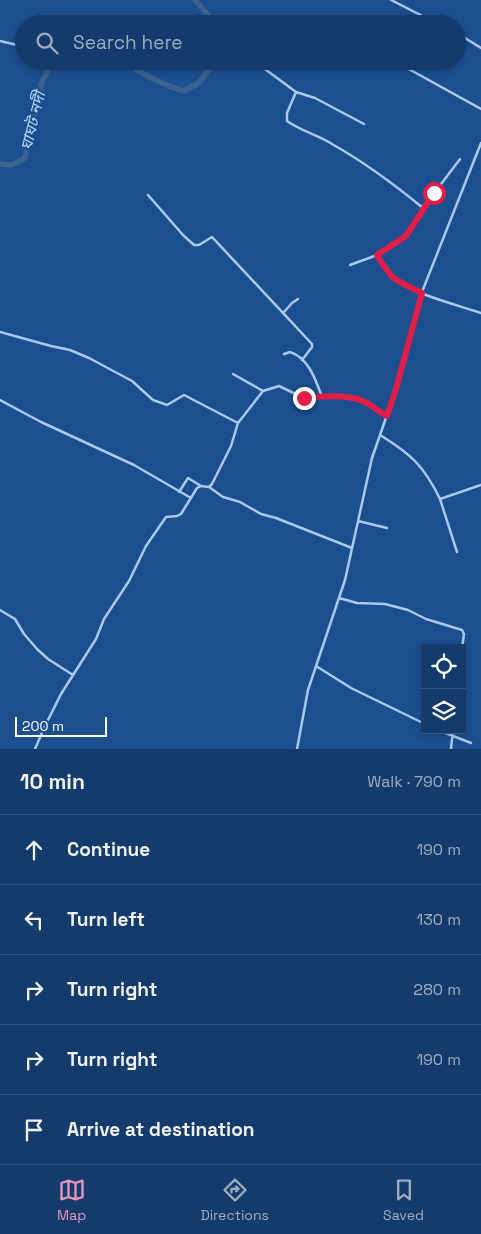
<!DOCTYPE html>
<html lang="en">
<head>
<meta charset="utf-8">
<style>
	body { margin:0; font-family:"Space Grotesk","Noto Sans Bengali",sans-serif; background:#214673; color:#f1f3f6 }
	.controls { position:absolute; right:15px; bottom:15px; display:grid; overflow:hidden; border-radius:0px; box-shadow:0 2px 8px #0003 }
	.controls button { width:45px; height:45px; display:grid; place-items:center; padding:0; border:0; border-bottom:1px solid #33557e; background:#143b6b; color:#f1f3f6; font:25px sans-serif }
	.scale { position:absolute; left:15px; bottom:12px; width:92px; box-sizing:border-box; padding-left:5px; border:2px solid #fff; border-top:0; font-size:14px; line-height:18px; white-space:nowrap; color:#fff; -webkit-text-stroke:4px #1b4f8f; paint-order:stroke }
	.stop { position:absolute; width:15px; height:15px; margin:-11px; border:4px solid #e11d48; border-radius:50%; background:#fff }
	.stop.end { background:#e11d48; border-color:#fff; box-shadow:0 1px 5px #0008 }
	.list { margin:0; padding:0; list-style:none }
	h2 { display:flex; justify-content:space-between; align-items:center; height:65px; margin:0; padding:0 20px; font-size:21px }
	h2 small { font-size:16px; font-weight:400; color:#9dadc1 }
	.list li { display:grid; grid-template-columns:32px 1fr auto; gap:15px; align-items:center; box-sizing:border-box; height:70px; padding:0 20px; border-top:1px solid #33557e }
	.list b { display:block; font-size:19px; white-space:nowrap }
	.list em { font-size:16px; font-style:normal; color:#9dadc1 }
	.icon { flex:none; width:28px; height:28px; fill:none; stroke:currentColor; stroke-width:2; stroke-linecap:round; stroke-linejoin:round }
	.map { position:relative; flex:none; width:481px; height:749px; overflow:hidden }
	.search { position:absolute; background:#143b6b; box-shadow:0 2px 8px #0003; left:15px; right:15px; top:15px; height:55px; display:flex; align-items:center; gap:12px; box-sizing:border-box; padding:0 18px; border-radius:28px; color:#9dadc1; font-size:19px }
	.sheet { height:415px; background:#143b6b }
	nav { display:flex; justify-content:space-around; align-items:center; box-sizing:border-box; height:70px; border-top:1px solid #33557e; background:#143b6b; font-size:14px; color:#9dadc1 }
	nav a { display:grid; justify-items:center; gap:2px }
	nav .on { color:#e797bd }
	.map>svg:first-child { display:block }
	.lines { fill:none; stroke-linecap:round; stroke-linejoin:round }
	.river { stroke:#3c6290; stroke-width:5.5 }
	.street { stroke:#a9c9ee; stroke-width:2.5 }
	.route { stroke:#e11d48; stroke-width:6 }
	.labels { text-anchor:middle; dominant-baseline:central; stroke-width:5; stroke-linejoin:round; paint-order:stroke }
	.water-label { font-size:16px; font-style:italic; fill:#b5d3f5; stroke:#1b4f8f }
</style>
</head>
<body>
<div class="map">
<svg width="481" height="749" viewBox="0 0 481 749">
	<rect width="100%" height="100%" fill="#1b4f8f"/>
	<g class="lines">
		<!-- river -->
		<path class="river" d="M195 0 208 15 211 24
			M124 61C143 75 161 84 183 91L199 83 213 64V61
			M0 164 11 165 25 158 42 82 53 61"/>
		<!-- street -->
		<path class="street" d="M391 0 438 24
			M457 33 481 48
			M0 41 17 45
			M254 61 296 92 315 98 364 124
			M396 62 481 109
			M296 92 287 113V121C301 131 318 135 332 144 364 162 395 185 423 208
			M148 195 183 235 194 245H199L212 237 312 344V347L302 360
			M377 255C382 263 386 274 395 280 415 294 457 305 481 313
			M350 265 377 255 406 236 423 208 460 159
			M284 312 292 303 298 299
			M0 332 51 346 70 350 89 358 132 381 153 400 167 405 184 395 238 423 231 446 212 484 209 487 201 486 197 488 181 514 177 516 166 517 146 546 129 581 104 619 96 639 61 694 44 728 35 749
			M284 354 290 352C309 358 316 381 322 397
			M233 374 263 391
			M0 400 41 422 134 465 191 498
			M238 423 263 391 279 386 304 398 342 397 357 399 365 402 387 416
			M380 435C411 454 424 466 440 499L481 485
			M209 487 223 497 240 502 261 514 276 518 352 548
			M179 492 188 478 201 486
			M440 499 457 552
			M358 521 387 528
			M339 598 357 603 385 604 408 610 426 619 462 630 464 634 462 648
			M0 610 15 619 24 634 37 649 48 659 73 675
			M316 666 351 688 425 724
			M438 730 471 743
			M297 749 308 690 345 580 372 458 396 389 420 297 481 143
			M451 749 453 730"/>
	</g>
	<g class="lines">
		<!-- route -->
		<path class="route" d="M304 398C322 396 347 394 363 401 372 405 379 412 387 416L396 389 422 293C395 280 392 281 377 255L406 236 434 193"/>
	</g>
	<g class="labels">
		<!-- water labels -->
		<g class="water-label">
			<text transform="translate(33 121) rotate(-76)">ঘাঘট নদী</text>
		</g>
	</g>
</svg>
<div class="controls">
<button><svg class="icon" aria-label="locate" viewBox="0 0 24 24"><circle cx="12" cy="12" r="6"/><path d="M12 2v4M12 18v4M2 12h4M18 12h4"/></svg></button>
<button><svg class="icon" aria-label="layers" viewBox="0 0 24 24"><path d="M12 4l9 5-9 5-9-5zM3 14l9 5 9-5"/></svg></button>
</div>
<div class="scale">200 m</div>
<div class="stop" style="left:434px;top:193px"></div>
<div class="stop end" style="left:304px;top:398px"></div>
<div class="search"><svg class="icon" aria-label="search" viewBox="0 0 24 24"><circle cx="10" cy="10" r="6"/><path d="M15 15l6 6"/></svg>Search here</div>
</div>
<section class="sheet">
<h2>10 min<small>Walk · 790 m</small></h2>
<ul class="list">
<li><svg class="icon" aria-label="ahead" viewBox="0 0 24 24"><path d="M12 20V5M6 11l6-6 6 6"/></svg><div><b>Continue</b></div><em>190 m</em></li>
<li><svg class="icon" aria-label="left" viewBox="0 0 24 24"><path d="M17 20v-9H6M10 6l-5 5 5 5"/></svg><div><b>Turn left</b></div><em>130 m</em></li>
<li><svg class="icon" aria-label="right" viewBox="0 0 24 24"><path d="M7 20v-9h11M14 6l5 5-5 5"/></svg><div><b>Turn right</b></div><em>280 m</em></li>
<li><svg class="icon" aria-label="right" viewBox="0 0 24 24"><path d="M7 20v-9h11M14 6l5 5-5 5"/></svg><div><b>Turn right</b></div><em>190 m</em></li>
<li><svg class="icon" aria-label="arrive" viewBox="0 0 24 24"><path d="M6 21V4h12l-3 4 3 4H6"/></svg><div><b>Arrive at destination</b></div></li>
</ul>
</section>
<nav>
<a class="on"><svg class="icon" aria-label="map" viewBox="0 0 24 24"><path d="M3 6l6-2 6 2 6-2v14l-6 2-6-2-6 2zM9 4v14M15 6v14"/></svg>Map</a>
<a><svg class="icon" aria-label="directions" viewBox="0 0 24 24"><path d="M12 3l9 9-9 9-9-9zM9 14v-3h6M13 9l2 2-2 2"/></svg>Directions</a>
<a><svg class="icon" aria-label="saved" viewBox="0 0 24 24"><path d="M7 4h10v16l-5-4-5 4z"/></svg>Saved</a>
</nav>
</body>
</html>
